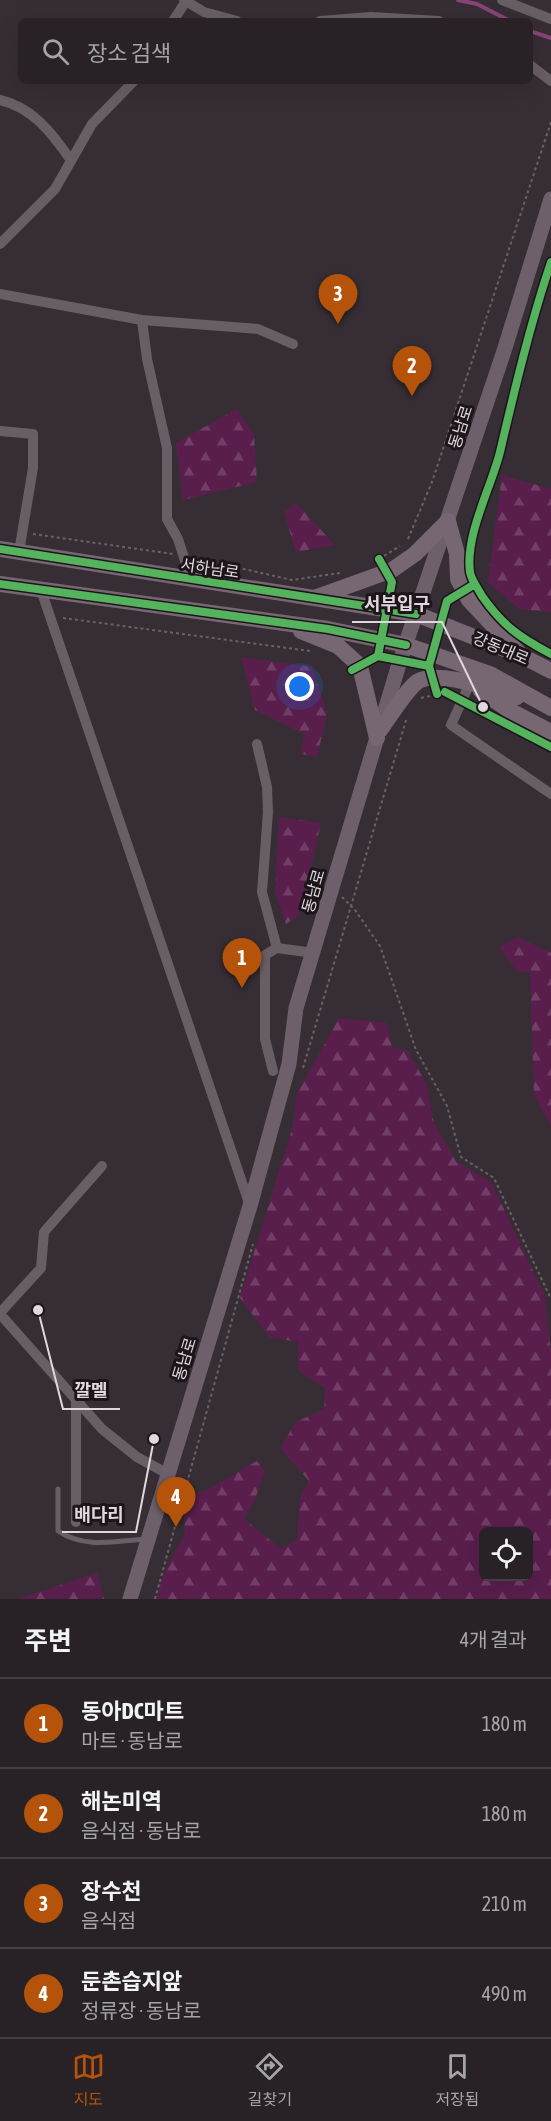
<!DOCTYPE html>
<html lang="ko">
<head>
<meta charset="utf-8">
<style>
	body { margin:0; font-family:"Asap Condensed","Noto Sans KR",sans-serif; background:#302a2f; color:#f1f3f6 }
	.controls { position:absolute; right:18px; bottom:18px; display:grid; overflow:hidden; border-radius:9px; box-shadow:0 6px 24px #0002 }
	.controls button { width:54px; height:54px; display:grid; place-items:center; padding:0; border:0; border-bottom:2px solid #443f44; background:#282227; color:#f1f3f6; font:30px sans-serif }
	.you { position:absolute; left:300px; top:687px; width:21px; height:21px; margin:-15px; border:4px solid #fff; border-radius:50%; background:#1a73e8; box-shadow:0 0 0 9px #1a73e833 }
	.badge { display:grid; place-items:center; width:39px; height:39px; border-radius:50%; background:#b45309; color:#fff; font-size:20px; font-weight:700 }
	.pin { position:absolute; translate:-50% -50px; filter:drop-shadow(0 2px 3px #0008) }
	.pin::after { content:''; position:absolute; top:32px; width:21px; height:18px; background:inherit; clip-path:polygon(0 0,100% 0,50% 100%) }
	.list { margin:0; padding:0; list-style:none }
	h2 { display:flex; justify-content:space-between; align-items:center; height:78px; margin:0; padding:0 24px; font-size:26px }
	h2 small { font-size:20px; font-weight:400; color:#a5a4a7 }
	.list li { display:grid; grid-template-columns:39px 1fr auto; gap:18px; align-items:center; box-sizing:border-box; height:90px; padding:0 24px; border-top:2px solid #443f44 }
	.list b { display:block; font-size:22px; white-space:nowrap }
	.list p { margin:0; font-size:20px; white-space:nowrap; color:#a5a4a7 }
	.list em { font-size:20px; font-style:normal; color:#a5a4a7 }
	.icon { flex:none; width:33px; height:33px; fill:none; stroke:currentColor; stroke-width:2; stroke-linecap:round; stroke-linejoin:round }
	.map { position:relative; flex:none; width:551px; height:1599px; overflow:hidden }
	.search { position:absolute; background:#282227; box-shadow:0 6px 24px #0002; left:18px; right:18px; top:18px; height:66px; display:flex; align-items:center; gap:15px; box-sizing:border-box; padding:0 21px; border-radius:9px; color:#a5a4a7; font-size:22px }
	.sheet { height:438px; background:#282227 }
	nav { display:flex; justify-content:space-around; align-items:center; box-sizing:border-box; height:84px; border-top:2px solid #443f44; background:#282227; font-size:16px; color:#a5a4a7 }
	nav a { display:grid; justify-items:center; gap:3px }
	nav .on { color:#b45309 }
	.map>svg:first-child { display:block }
	.forest { fill:url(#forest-firs); fill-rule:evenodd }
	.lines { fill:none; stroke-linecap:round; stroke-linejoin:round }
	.stream { stroke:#894477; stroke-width:4 }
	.path { stroke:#6a6067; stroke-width:2; stroke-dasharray:3 3; stroke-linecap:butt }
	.lane { stroke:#695e65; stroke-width:5 }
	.street { stroke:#695e65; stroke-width:10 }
	.secondary { stroke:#6e606a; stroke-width:15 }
	.primary { stroke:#776772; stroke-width:16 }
	.cycleway-casing { stroke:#1c151a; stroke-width:11 }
	.cycleway { stroke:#56b35d; stroke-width:8 }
	.labels { text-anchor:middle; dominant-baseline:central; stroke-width:6; stroke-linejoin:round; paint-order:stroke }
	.street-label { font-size:16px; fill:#e1d7de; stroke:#1c151a }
	.leader { fill:none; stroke:#e1d7de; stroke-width:2 }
	.callout-dot { fill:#e1d7de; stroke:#1c151a; stroke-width:2 }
	.callout-label { font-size:18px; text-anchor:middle; font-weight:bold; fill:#e1d7de; stroke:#1c151a; stroke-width:6; stroke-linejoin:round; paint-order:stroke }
</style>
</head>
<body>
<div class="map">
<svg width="551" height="1599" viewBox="0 0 551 1599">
	<defs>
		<pattern id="forest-firs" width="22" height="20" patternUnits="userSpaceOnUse" patternTransform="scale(1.5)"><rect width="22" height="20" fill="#5a1e4d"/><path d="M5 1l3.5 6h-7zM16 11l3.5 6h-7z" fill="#713e66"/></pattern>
	</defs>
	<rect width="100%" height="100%" fill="#362e34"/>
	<!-- forest -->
	<path class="forest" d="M237 409 254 435 257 482 183 500 176 443Z
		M502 475 551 489V612L519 609 488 582Z
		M296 503 335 545 296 552 284 512Z
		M241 657 312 667 327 714 317 757 301 754 304 734 255 710Z
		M279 817 321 823 300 915 286 924 275 893Z
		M518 937 551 953V1126L534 1095 530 972H517L499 947Z
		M339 1018 387 1023 392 1047 408 1051 426 1083 434 1123 456 1161 491 1182 545 1296 551 1353V1599H157L163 1575 185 1533 183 1496 205 1491 257 1461 265 1471 254 1502 244 1519 281 1549 297 1540 300 1497 309 1481 280 1448 296 1422 324 1409 325 1388 298 1370V1342L269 1337 240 1298 292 1129 297 1093ZM484 1532H528V1576H484Z
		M97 1573 104 1599H17Z"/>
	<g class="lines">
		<!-- stream -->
		<path class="stream" d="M458 0 477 4 510 21
			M530 31 551 38"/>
		<!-- path -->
		<path class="path" d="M33 534 173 554
			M408 539 432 482 551 122
			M196 558 292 580 340 573
			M379 559 400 546
			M63 618 310 651
			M421 698 442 693
			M342 897 355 910 380 946 416 1050 447 1106 461 1157 494 1178 551 1299
			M303 1068 407 717
			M155 1599 253 1244"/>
		<!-- lane -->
		<path class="lane" d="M58 1489V1531C85 1549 116 1541 147 1539"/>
		<!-- street -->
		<path class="street" d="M184 0 204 12 237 21
			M502 0 551 19
			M173 21 186 1
			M320 21 371 17 439 21
			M530 65 551 81
			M0 100C32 107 52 133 70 159
			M0 244 55 189 92 124 134 81
			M0 294 142 320 258 329 293 344
			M142 320 147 359 167 448V519L178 539 191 579
			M0 431 33 434V468L19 552
			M41 590 250 1206
			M470 683 451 725 551 794
			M257 744 267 787 268 812 262 892 277 948
			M273 1071 265 1039V955L277 948 314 953
			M0 1313 41 1268 44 1232 102 1166
			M0 1314 102 1429 137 1457 168 1474
			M76 1522V1400"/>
		<!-- secondary -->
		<path class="secondary" d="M130 1599 250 1206 289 1064 296 1008 399 664 504 351 551 199"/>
		<!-- primary -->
		<path class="primary" d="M448 521 457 554 458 579 469 600 519 653
			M0 549 416 614 522 656 551 671
			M0 584 328 629 406 645 490 674 551 708
			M317 597 392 570 415 554 448 521
			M301 631 338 646 360 666 377 738
			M481 691 507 709 551 732
			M380 730C390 717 405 691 417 682 436 668 496 691 517 697"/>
		<defs>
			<path id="cycleway" d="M551 262C530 325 515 388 500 452 491 488 465 535 470 572 471 580 478 588 482 596 503 626 519 637 551 654
				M0 549 416 614
				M0 584 328 629 406 645
				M378 656 392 582 379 559
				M352 670 378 656 429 666
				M445 692 551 747
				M437 694 429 666 447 601 475 584"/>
		</defs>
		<!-- cycleway casing -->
		<use href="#cycleway" class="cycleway-casing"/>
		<!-- cycleway -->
		<use href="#cycleway" class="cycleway"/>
	</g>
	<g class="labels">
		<!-- street labels -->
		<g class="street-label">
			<text transform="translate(460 427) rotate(-72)">동남로</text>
			<text transform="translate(210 568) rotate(8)">서하남로</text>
			<text transform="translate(501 648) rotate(23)">강동대로</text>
			<text transform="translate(313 891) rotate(-74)">동남로</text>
			<text transform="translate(184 1359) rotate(-73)">동남로</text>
		</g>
	</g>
	<!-- callouts -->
	<path class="leader" d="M483 707L442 622H352M38 1310L63 1409H120M154 1439L136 1532H62"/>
	<g class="callout-dot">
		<circle cx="483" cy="707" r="6"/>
		<circle cx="38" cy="1310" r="6"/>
		<circle cx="154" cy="1439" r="6"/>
	</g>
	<g class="callout-label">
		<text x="397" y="610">서부입구</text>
		<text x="91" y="1397">깔멜</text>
		<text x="99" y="1521">배다리</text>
	</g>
</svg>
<div class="controls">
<button><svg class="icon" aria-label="locate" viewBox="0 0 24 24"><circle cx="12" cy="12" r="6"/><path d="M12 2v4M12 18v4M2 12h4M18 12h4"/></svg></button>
</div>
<div class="you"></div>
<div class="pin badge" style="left:242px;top:988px">1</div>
<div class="pin badge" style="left:412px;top:396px">2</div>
<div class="pin badge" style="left:338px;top:324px">3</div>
<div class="pin badge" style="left:176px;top:1527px">4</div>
<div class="search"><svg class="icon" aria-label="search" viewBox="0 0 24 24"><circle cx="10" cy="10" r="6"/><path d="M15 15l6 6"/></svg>장소 검색</div>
</div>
<section class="sheet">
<h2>주변<small>4개 결과</small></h2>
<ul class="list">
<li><span class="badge">1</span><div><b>동아DC마트</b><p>마트 · 동남로</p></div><em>180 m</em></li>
<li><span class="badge">2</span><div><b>해논미역</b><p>음식점 · 동남로</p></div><em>180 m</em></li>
<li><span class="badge">3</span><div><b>장수천</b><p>음식점</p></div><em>210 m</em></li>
<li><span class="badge">4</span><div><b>둔촌습지앞</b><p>정류장 · 동남로</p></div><em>490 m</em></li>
</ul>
</section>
<nav>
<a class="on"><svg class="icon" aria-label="map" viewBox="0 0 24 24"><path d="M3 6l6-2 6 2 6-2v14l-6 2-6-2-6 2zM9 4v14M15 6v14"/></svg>지도</a>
<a><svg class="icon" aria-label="directions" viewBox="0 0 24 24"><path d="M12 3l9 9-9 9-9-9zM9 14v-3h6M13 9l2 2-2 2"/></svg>길찾기</a>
<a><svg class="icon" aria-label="saved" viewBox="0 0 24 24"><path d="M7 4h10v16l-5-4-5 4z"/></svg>저장됨</a>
</nav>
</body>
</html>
